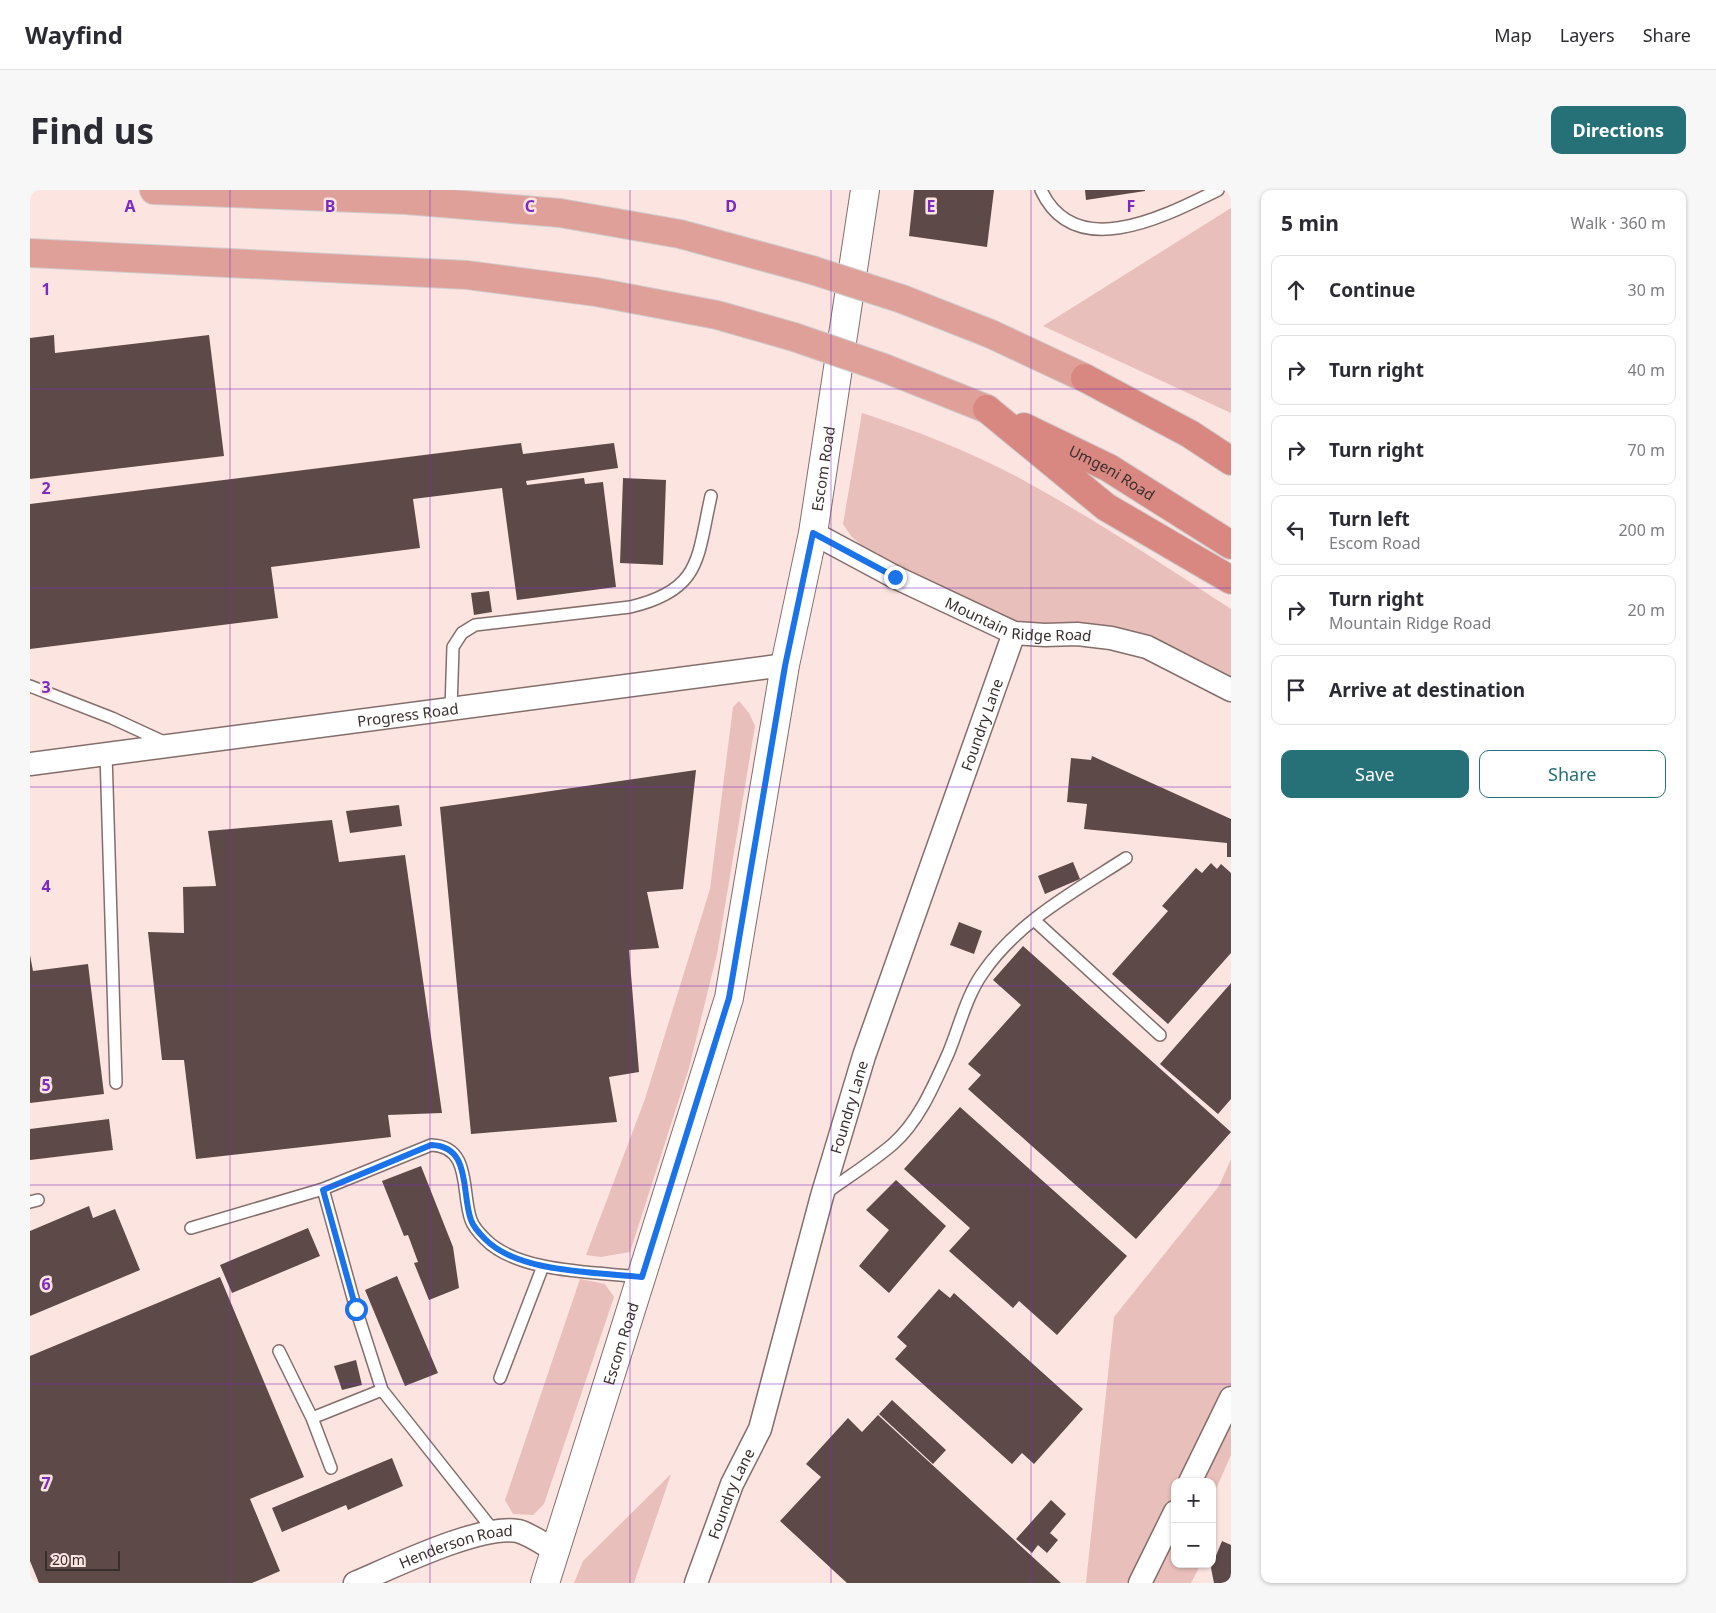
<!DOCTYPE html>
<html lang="en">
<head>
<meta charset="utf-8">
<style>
	body { margin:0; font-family:"Noto Sans",sans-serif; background:#f7f7f7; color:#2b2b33 }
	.controls { position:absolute; right:15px; bottom:15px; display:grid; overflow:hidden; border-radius:10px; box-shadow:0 1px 4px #0004 }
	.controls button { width:45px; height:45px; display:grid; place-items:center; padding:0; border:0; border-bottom:1px solid #e1e1e2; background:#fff; color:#2b2b33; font:25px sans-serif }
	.scale { position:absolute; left:15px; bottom:12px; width:75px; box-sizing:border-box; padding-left:5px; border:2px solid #382e2d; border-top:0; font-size:14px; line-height:18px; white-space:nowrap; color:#382e2d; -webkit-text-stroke:4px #fce4e1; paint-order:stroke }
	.stop { position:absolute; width:15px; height:15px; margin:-11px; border:4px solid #1a73e8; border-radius:50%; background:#fff }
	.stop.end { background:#1a73e8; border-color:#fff; box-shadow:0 1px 5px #0008 }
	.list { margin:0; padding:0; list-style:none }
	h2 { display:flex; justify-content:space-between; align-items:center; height:65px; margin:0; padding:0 20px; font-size:21px }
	h2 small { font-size:16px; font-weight:400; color:#7c7c81 }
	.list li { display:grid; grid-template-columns:32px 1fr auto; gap:15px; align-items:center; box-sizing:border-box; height:70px; margin:0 10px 10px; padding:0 10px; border:1px solid #e1e1e2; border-radius:10px }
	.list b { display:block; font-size:19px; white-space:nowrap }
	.list p { margin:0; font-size:16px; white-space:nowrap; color:#7c7c81 }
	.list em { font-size:16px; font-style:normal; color:#7c7c81 }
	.actions { display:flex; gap:10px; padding:15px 20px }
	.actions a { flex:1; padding:11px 0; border:1px solid #267078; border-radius:10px; text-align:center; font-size:18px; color:#267078 }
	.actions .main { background:#267078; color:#fff }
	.icon { flex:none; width:28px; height:28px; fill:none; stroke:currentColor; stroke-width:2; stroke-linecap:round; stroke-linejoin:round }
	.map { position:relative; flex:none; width:1201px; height:1393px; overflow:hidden; border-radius:10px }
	header { display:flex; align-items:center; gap:30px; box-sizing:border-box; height:70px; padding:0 25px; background:#fff; border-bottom:1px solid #e1e1e2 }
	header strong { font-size:24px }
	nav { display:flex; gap:28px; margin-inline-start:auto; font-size:18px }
	.intro { display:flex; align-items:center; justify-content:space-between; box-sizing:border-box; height:120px; padding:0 30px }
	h1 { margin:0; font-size:35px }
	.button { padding:12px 22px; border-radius:10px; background:#267078; color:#fff; font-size:18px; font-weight:700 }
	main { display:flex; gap:30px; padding:0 30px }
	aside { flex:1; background:#fff; border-radius:10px; box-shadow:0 1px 4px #0004 }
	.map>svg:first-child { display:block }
	.green { fill:#e8bfba }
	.building { fill:#5d4947 }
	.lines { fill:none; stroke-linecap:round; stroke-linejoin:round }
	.service-casing { stroke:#836e6b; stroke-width:14 }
	.minor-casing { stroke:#836e6b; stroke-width:25 }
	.tertiary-casing { stroke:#836e6b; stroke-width:30 }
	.trunk-casing { stroke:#cfcdcd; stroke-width:30 }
	.motorway-casing { stroke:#cfcdcd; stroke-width:30 }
	.service { stroke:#fff; stroke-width:11 }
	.minor { stroke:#fff; stroke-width:22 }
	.tertiary { stroke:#fff; stroke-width:28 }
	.trunk { stroke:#e0a09a; stroke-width:28 }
	.motorway { stroke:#d88881; stroke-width:28 }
	.trunk-bridge-casing { stroke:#cfcdcd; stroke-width:30; stroke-linecap:butt }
	.trunk-bridge { stroke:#e0a09a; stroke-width:28 }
	.route { stroke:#1a73e8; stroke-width:6 }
	.grid { fill:none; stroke:#7b2cbf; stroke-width:1; stroke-opacity:0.55 }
	.labels { text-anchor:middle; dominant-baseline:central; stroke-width:5; stroke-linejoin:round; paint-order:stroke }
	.street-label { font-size:15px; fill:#382e2d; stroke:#fce4e1 }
	.grid-label { font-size:16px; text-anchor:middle; font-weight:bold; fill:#7b2cbf; stroke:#fce4e1; stroke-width:5; stroke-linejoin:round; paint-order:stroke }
</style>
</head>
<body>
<header>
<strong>Wayfind</strong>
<nav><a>Map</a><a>Layers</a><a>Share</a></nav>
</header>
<div class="intro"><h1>Find us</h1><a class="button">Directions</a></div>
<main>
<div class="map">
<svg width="1201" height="1393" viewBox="0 0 1201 1393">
	<rect width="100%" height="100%" fill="#fce4e1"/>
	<!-- green -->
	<path class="green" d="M1201 18V223L1013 136Z
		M832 223C888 241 949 265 1000 294 1069 332 1135 376 1201 419V500L1117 457 1015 445 865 387 821 346 813 334Z
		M709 511 719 523 725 536 687 764 669 837 659 878 600 1062 571 1067 556 1065 615 909 680 699 703 517Z
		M1201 969V1265L1182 1308V1292H1145V1374H1171L1161 1393H1056L1084 1127 1189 996Z
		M550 1089 575 1094 584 1107 514 1314 503 1325 483 1324 475 1310Z
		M641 1284 604 1393H544L553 1371Z"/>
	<!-- building -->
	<path class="building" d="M884 0H964L957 57 879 46Z
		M1055 0H1115V1L1056 10Z
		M24 145 25 163 179 145 194 266 0 289V148Z
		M491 253 493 264 584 253 588 278 496 291 497 295 554 288 555 294 573 292 586 397 487 410 472 298 383 309 390 358 241 377 248 428 0 459V314Z
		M593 288 636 290 633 375 590 373Z
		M459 401 462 422 444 425 441 403Z
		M1062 566 1201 629V667H1197V653L1054 639 1057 614 1037 612 1041 568 1061 570Z
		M666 580 653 699 617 702 629 758 599 760 609 882 579 887 587 932 441 944 410 617Z
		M369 615 372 636 320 643 316 621Z
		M302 630 309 672 375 665 412 923 358 925 361 947 166 969 154 870H132L118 742 154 743 153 697 186 696 178 641Z
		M1043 672 1050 689 1015 704 1008 686Z
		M1181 673 1187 679 1191 674 1201 683V763L1138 834 1082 784 1138 721 1132 716 1166 678 1172 683Z
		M929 732 952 741 944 764 920 755Z
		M993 756 1201 942 1106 1049 938 899 951 885 938 874 991 815 963 790Z
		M0 765 3 781 58 774 74 904 0 913Z
		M1201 793V909L1188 924 1130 874Z
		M930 917 1097 1066 1027 1145 989 1111 983 1118 919 1061 940 1038 874 979Z
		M79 929 83 960 0 970V939Z
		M391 976 423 1057 429 1098 399 1110 384 1073 388 1072 378 1045 374 1046 352 991Z
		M866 990 916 1036 859 1103 829 1076 859 1040 836 1020Z
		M59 1016 63 1028 85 1019 110 1080 0 1126V1041Z
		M278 1038 290 1066 202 1103 190 1075Z
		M367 1086 408 1183 375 1196 335 1100Z
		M190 1087 274 1287 220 1309 250 1381 222 1393H9L0 1371V1166Z
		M909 1099 920 1108 924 1103 1053 1219 1004 1274 992 1263 982 1274 865 1169 877 1156 867 1147Z
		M326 1170 332 1195 312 1200 304 1176Z
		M862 1210 916 1260 903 1274 849 1224Z
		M848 1225 1031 1393H817L750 1331 791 1287 776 1274 818 1228 832 1242Z
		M362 1268 373 1296 318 1320 316 1315 252 1342 242 1318Z
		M1021 1310 1036 1324 1020 1343 1028 1350 1017 1363 1008 1355 1002 1363 986 1349Z
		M1192 1351 1201 1355V1393H1184L1181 1378Z"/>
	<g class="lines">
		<defs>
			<path id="service" d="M1011 0C1045 74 1137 25 1188 0
				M0 496 82 528 134 552
				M421 519 423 457 432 443 445 435 600 417C672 400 667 368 681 306
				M76 564 86 893
				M1004 730 1130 845
				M293 999 326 1119 352 1200 463 1340
				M796 1003C818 987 842 972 863 954 889 931 904 895 918 864 929 838 936 807 952 784 987 732 1045 701 1096 668
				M0 1012 8 1010
				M161 1038 293 999 401 955C442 956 431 1003 441 1030 443 1036 450 1044 455 1049 488 1083 566 1082 611 1087
				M249 1161 282 1228 301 1278
				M470 1188 513 1076
				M282 1228 352 1200"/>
			<g id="minor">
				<path id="s1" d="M783 343 865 387 984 443 1015 445 1047 444 1081 448 1117 457 1201 500"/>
				<path id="s2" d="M0 574 755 475"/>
				<path d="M1160 1292 1201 1208"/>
				<path id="s3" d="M325 1393C363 1377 450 1334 488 1341 500 1344 515 1355 526 1361"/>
				<path id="s4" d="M666 1393 702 1294 730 1239 792 1006 834 866 984 443"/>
				<path d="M1110 1393 1145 1322"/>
			</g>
			<g id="tertiary">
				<path id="s5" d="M515 1393 699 808 755 475 783 343 835 0"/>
			</g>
			<path id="trunk" d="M124 0 376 10 530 23 650 44 782 80
				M0 63 437 85 566 102 687 125 764 147
				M872 109 961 144 1055 188
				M854 178 957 219"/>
			<g id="motorway">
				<path d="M1055 188 1160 244 1201 271"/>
				<path d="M957 219 1076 317 1201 390"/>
				<path id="s6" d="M994 237 1079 278 1201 355"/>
			</g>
		</defs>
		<!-- service casing -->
		<use href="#service" class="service-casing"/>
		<!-- minor casing -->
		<use href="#minor" class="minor-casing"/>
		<!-- tertiary casing -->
		<use href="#tertiary" class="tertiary-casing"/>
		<!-- trunk casing -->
		<use href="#trunk" class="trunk-casing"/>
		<!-- motorway casing -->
		<use href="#motorway" class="motorway-casing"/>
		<!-- service -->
		<use href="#service" class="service"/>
		<!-- minor -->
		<use href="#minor" class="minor"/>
		<!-- tertiary -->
		<use href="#tertiary" class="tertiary"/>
		<!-- trunk -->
		<use href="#trunk" class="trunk"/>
		<!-- motorway -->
		<use href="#motorway" class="motorway"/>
		<defs>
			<path id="trunk-bridge" d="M782 80 872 109
				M764 147 854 178"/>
		</defs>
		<!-- trunk-bridge casing -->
		<use href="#trunk-bridge" class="trunk-bridge-casing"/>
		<!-- trunk-bridge -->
		<use href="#trunk-bridge" class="trunk-bridge"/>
	</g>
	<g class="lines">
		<!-- route -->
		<path class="route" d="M326 1119 293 1000 401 955C442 956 431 1003 441 1030 443 1036 450 1044 455 1049 488 1083 566 1082 612 1087L699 808 755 476 783 343 865 387"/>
	</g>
	<!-- grid -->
	<path class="grid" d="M200 0V1393M400 0V1393M600 0V1393M801 0V1393M1001 0V1393M0 199H1201M0 398H1201M0 597H1201M0 796H1201M0 995H1201M0 1194H1201"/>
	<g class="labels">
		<!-- street labels -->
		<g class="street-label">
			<text stroke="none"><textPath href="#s5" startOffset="1151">Escom Road</textPath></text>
			<text stroke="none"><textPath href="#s6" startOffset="99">Umgeni Road</textPath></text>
			<text stroke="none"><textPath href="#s1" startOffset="226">Mountain Ridge Road</textPath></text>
			<text stroke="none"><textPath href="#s2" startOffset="381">Progress Road</textPath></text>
			<text stroke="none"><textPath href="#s4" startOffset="906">Foundry Lane</textPath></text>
			<text stroke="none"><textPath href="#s4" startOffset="501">Foundry Lane</textPath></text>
			<text stroke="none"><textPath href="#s5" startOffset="251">Escom Road</textPath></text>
			<text stroke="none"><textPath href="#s4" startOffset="96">Foundry Lane</textPath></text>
			<text stroke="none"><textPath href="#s3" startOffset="108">Henderson Road</textPath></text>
		</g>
	</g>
	<g class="grid-label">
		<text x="100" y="22">A</text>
		<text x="300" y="22">B</text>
		<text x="500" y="22">C</text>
		<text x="701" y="22">D</text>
		<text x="901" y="22">E</text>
		<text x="1101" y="22">F</text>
		<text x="16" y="105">1</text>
		<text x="16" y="304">2</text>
		<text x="16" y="503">3</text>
		<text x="16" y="702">4</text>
		<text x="16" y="901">5</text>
		<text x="16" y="1100">6</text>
		<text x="16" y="1299">7</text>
	</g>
</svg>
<div class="controls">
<button>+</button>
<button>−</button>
</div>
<div class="scale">20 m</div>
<div class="stop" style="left:326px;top:1119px"></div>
<div class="stop end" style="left:865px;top:387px"></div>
</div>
<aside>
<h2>5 min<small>Walk · 360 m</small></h2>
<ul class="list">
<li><svg class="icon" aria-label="ahead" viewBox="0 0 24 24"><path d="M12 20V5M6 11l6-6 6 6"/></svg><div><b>Continue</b></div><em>30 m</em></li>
<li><svg class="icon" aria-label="right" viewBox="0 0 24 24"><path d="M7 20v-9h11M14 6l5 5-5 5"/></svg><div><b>Turn right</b></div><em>40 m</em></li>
<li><svg class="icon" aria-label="right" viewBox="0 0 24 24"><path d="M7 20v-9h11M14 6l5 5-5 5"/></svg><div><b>Turn right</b></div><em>70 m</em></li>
<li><svg class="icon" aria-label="left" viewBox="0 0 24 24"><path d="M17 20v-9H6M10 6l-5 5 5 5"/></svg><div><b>Turn left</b><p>Escom Road</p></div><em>200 m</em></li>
<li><svg class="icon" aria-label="right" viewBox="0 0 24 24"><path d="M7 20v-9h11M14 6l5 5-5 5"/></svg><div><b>Turn right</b><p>Mountain Ridge Road</p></div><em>20 m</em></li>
<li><svg class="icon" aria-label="arrive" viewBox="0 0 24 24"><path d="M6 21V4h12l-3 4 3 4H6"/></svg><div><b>Arrive at destination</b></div></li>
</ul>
<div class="actions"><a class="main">Save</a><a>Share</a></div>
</aside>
</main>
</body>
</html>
